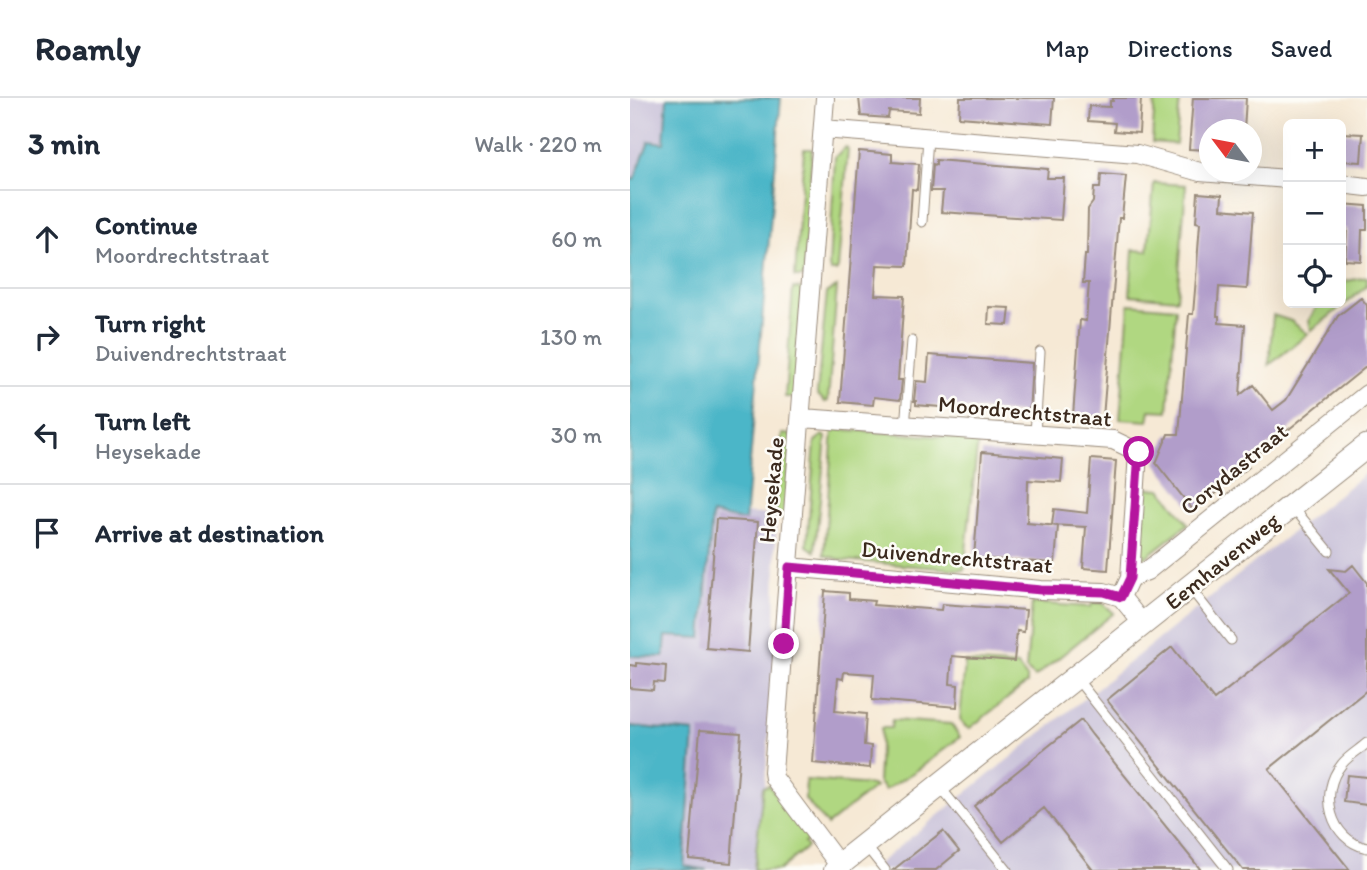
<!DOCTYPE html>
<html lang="en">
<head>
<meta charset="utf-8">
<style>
	body { margin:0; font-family:Itim,sans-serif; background:#f2f2f3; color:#1f2937 }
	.controls { position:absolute; right:21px; top:21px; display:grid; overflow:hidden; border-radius:10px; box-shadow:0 7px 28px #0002 }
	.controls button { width:63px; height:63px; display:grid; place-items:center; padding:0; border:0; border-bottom:2px solid #e0e1e3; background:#fff; color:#1f2937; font:35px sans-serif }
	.compass { position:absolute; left:569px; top:21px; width:63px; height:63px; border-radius:50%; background:#fff; box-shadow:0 7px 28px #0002; rotate:302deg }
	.stop { position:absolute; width:21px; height:21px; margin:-16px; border:5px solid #b5179e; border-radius:50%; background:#fff }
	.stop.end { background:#b5179e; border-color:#fff; box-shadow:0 2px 7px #0008 }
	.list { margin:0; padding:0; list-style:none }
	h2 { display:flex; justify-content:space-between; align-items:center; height:91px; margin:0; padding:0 28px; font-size:30px }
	h2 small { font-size:23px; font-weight:400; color:#747a83 }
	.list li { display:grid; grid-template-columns:46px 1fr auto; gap:21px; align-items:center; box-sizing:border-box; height:98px; padding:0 28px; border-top:2px solid #e0e1e3 }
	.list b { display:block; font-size:26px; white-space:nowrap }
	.list p { margin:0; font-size:23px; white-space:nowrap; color:#747a83 }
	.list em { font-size:23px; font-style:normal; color:#747a83 }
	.icon { flex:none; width:38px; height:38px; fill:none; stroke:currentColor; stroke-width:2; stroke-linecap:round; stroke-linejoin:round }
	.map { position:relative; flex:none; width:737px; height:772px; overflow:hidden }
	header { display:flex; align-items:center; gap:42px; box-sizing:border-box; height:98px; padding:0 35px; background:#fff; border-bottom:2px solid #e0e1e3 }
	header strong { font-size:33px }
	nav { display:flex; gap:38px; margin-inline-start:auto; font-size:24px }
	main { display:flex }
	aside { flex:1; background:#fff }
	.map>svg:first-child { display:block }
	.industrial { fill:#c7c0d8 }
	.green { fill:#b0d781; stroke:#768050; stroke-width:2 }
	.water { fill:#4bb6c8; stroke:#437073; stroke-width:2 }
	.building { fill:#b19dca }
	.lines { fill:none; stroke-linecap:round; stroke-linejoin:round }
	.service-casing { stroke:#988a7a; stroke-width:11 }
	.minor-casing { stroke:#988a7a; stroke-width:20 }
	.tertiary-casing { stroke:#988a7a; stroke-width:25 }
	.service { stroke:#fff; stroke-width:9 }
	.minor { stroke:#fff; stroke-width:18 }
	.tertiary { stroke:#fff; stroke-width:23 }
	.route { stroke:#b5179e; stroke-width:9 }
	.labels { text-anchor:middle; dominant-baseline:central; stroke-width:5; stroke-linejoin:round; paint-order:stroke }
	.street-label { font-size:23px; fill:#3b2a1e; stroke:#fdfcf7 }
</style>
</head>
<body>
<header>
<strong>Roamly</strong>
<nav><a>Map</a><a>Directions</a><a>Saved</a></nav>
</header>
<main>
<aside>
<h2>3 min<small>Walk · 220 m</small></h2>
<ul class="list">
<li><svg class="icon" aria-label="ahead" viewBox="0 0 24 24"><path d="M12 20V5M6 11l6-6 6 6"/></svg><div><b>Continue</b><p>Moordrechtstraat</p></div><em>60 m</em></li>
<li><svg class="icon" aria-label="right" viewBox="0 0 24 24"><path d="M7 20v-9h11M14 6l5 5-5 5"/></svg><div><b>Turn right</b><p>Duivendrechtstraat</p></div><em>130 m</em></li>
<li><svg class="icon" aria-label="left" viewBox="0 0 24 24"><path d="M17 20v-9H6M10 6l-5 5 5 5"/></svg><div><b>Turn left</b><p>Heysekade</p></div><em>30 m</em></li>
<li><svg class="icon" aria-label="arrive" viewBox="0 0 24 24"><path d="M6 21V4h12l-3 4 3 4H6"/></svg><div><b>Arrive at destination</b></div></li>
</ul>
</aside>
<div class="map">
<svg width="737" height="772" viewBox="0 0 737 772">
	<rect width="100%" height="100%" fill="#fdfcf7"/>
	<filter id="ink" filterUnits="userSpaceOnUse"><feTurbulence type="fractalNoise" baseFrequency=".0143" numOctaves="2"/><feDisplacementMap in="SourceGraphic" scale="14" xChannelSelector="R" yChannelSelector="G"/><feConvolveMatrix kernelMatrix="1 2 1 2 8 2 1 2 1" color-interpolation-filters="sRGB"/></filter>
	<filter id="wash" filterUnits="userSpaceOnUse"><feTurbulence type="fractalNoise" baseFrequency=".00686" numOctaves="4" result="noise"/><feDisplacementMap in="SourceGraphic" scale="28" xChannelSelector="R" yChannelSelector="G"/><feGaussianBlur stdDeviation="1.57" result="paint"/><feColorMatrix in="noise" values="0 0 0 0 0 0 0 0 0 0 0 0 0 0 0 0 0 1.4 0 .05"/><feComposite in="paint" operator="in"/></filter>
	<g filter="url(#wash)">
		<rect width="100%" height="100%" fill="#f6e9d5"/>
		<!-- industrial -->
		<path class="industrial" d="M0 0H37L34 46 19 43 4 83 0 80Z
			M737 374V772H240Z
			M78 413 146 417 145 561 128 772H45L0 768V525Z"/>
		<!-- green -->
		<path class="green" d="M525 0H550L546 46 522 44Z
			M216 49 218 51 208 170 206 173H201L199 169 205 59Z
			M174 51H182L174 179H165Z
			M524 85 556 87 547 201 500 197 503 152 518 153Z
			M737 179V188L681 233 679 222 689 205H711V187L717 183Z
			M207 189 198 303 195 304 187 296 197 194Z
			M163 190 173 191 164 299H155Z
			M499 206 546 210 538 313 520 312 518 323 490 321Z
			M643 217 661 223 678 236 639 267Z
			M203 331 348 341 334 472 212 462 194 457Z
			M152 336 162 337 156 418 146 417Z
			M193 337 196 339 185 453 177 448 185 343Z
			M515 390 531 391 558 426 508 465Z
			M402 505 461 509 462 505H472L484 515 405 579 396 571Z
			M335 564 388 568 397 580V585L340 630 336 629 330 622Z
			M262 622 321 626 330 639 289 671 255 692 248 684 251 630H261Z
			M176 682 242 687 245 689 197 727 175 701Z
			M139 687 180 741 174 745 177 749 149 772H124L133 689Z"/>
		<!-- water -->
		<path class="water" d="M37 0H151L115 423 82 416 72 540 36 538 34 559 0 558V80L4 82 19 43 34 45Z
			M0 628 64 634 54 768 77 772H0Z"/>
		<g id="blocks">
			<!-- building -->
			<path class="building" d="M229 0H290L289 15 259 13 258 20 231 18Z
				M330 0H424L422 26 329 19Z
				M483 0H511L509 35 484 33 485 25 458 23 459 8 480 9V3H483Z
				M563 0H616L614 32H579V52L559 51Z
				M711 35 733 36 731 64 711 63Z
				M229 53 262 56V64L289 66 287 92 282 91 277 168 247 167 245 197 274 198 268 282H272L270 302 244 299 243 307 210 304Z
				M306 62 418 71 417 80H434L431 122 311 114 313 93H301L303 66 306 67Z
				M471 76 496 78 492 120H489L473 320 443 318 450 222 456 223 459 185H453L455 157H457L458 111 463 104 464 90H470Z
				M568 95 592 97 591 111 623 114 617 191 589 189 587 218H589V225L615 227 610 297 623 287 643 312 656 302 708 218 731 200 737 207V268L616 366 619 369 564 413 526 365 538 336H549L559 216H563L566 180 570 125 566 124Z
				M711 106 737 108V132H732L731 163 715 162 717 131 711 130Z
				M359 209 380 210 378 227 358 226Z
				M299 257 402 265 399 316 286 307V303H284L286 283 297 284Z
				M352 354 433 361 431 384 398 382 397 425 428 428 425 465 344 460Z
				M461 361 486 363 478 472 453 470 456 429 422 427 424 411 457 415Z
				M86 421 128 424 118 554 76 550Z
				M723 467 737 485V592L639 671 720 772H613L477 602 542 549 584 602 719 495 699 471 716 473Z
				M195 493 219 495V501L244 503 243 507 311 512 312 506 396 512 394 534 387 533 384 563 322 558 320 586 328 587 327 609 242 602 244 576 214 574 213 581 208 580 205 613 236 616 234 647 241 648 240 670 183 665Z
				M6 565 36 568 35 585 24 584 23 592 0 590V567L6 568Z
				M451 622 462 637 571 772H463L414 710 373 744 344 708Z
				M70 632 111 635 101 765 59 761Z
				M717 677 737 679V707L714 704Z
				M313 733 329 753 306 772H263Z"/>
		</g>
	</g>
	<g filter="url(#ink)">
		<use href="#blocks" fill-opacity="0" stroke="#988a7a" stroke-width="2"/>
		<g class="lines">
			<defs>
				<path id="service" d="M292 124 298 40
					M275 329 282 243
					M405 336 410 254
					M663 409 699 453
					M561 491 601 542
					M447 581 598 772
					M737 645C729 652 718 658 712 666 688 695 700 742 737 750
					M310 689 377 772
					M236 748 255 772"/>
				<path id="minor" d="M195 0 143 674 144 680 209 767 203 772
					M193 31 507 56 570 74 658 81
					M711 86 737 89
					M172 320 483 342 508 354 500 480 491 499
					M159 469 411 492 474 494 491 499
					M500 480 517 473 737 296
					M491 499 513 526"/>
				<path id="tertiary" d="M209 767 737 348"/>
			</defs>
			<!-- service casing -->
			<use href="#service" class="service-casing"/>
			<!-- minor casing -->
			<use href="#minor" class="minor-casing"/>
			<!-- tertiary casing -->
			<use href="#tertiary" class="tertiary-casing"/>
			<!-- service -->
			<use href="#service" class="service"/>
			<!-- minor -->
			<use href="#minor" class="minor"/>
			<!-- tertiary -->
			<use href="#tertiary" class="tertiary"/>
		</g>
	</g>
	<g class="lines" filter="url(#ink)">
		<!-- route -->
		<path class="route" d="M154 546 159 469 411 492 474 494 491 499 500 480 509 354"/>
	</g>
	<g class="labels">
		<!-- street labels -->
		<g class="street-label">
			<text transform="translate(395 313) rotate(5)">Moordrechtstraat</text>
			<text transform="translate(604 371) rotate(-39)">Corydastraat</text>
			<text transform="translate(141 392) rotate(-85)">Heysekade</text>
			<text transform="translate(327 459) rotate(5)">Duivendrechtstraat</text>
			<text transform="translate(592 463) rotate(-39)">Eemhavenweg</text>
		</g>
	</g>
</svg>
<div class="controls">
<button>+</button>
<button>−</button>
<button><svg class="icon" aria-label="locate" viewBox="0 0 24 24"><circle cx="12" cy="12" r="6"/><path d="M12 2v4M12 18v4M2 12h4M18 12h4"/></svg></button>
</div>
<svg class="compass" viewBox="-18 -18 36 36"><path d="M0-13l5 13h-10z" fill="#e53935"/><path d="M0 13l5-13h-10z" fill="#747a83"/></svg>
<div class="stop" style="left:509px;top:354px"></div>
<div class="stop end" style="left:154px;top:546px"></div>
</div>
</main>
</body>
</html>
